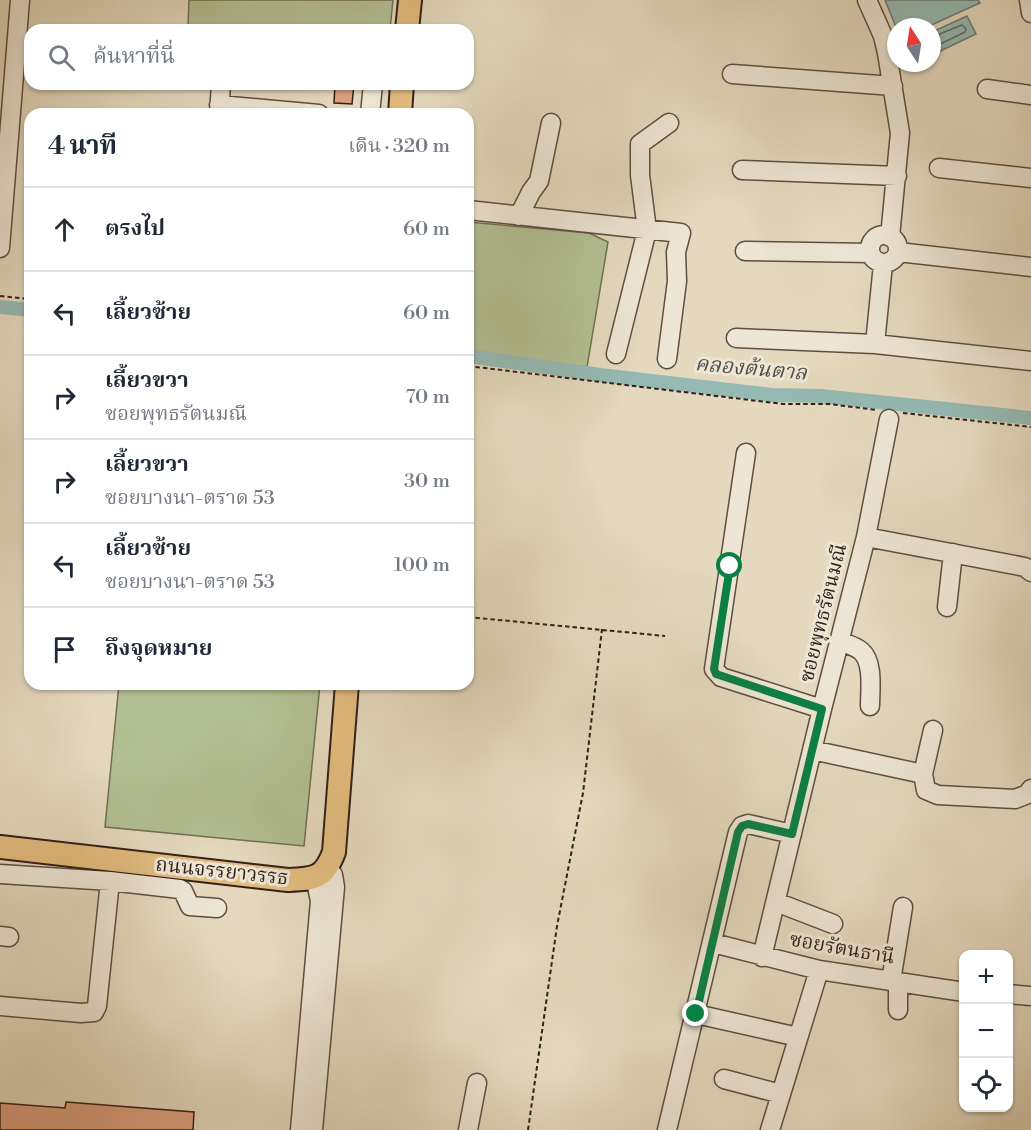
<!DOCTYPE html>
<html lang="th">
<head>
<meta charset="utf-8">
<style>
	body { margin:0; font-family:"Libre Bodoni","Noto Serif Thai",serif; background:#f2f2f3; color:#1f2937 }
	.controls { position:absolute; right:18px; bottom:18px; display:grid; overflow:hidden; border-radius:12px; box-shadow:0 2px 4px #0004 }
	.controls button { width:54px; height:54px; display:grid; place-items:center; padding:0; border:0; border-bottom:2px solid #e0e1e3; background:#fff; color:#1f2937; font:30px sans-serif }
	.compass { position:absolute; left:887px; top:18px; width:54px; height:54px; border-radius:50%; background:#fff; box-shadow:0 2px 4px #0004; rotate:348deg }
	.stop { position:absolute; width:18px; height:18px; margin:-14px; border:4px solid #0b8043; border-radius:50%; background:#fff }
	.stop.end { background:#0b8043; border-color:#fff; box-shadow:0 2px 6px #0008 }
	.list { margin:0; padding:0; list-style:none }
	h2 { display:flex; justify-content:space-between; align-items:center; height:78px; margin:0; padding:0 24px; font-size:26px }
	h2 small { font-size:20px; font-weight:400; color:#747a83 }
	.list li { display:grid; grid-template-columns:39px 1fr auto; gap:18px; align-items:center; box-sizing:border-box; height:84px; padding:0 24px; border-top:2px solid #e0e1e3 }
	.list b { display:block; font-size:22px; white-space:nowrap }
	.list p { margin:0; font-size:20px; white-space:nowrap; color:#747a83 }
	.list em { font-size:20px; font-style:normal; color:#747a83 }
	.icon { flex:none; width:33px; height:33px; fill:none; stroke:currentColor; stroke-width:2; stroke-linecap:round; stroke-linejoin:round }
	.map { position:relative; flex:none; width:1031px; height:1130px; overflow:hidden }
	.search { position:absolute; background:#fff; box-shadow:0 2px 4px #0004; left:24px; top:24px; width:450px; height:66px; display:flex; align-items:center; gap:15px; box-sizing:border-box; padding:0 21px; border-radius:18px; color:#747a83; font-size:22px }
	.panel { position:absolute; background:#fff; box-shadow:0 2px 4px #0004; left:24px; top:108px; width:450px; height:582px; border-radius:18px }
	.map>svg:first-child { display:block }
	.green { fill:#b2bf93; stroke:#726f55; stroke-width:1.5 }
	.water { fill:#95bab4; stroke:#6e7c75; stroke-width:1.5 }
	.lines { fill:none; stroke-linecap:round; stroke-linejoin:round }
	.shore { stroke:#646c66; stroke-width:1.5 }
	.canal { stroke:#95bab4; stroke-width:14 }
	.building { fill:#dca07f; stroke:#331f17; stroke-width:1.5 }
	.minor-casing { stroke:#5f4e41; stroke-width:21 }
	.major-casing { stroke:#331f17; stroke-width:26 }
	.path { stroke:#331f17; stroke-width:2; stroke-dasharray:4.5 3; stroke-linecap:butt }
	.minor { stroke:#ede6d5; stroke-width:18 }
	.major { stroke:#e2bc7f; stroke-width:22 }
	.route { stroke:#0b8043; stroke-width:8 }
	.labels { text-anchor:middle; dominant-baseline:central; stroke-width:6; stroke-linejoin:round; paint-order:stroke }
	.street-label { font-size:20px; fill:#331f17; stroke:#ede6d5 }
	.water-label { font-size:21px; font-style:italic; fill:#504e46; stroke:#ede6d5 }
</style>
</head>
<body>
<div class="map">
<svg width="1031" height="1130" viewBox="0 0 1031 1130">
	<rect width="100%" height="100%" fill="#e4d9be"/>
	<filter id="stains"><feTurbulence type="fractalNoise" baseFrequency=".00333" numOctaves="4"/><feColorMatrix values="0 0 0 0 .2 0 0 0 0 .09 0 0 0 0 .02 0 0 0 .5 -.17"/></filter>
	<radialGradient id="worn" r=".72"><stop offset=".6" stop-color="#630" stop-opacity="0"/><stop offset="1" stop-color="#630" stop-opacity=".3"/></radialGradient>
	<!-- green -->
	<path class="green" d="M189 0H393L390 30H205L188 28Z
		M468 222 589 233 608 242 587 367 468 352Z
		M119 684H320L304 846 105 827Z"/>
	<!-- water -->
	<path class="water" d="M885 0H978L980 3 927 27H896Z
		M967 16 976 34 932 55V32Z"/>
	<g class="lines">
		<!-- shore -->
		<path class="shore" d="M932 37 962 25 966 29 965 32 932 48"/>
		<!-- canal -->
		<path class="canal" d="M0 307 30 310
			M468 356 600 375 772 395 821 396 1031 418"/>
	</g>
	<!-- building -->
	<path class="building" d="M335 84H354L352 104 334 103Z
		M66 1102 194 1112 193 1130H0V1103L65 1108Z"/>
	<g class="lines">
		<defs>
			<path id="minor" d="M867 0 883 36 887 53 900 133 890 237
				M1029 0 1031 13
				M732 74 893 86
				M987 89 1031 95
				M219 105 319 114
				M219 114 221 84
				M370 114 373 84
				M939 168 1031 178
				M742 170 897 176
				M468 210 681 233 676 252 677 281 667 359
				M519 216 531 192 539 181 551 123
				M870 249a14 14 0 1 1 28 0a14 14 0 1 1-28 0Z
				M0 248 20 0
				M745 251 870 253
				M898 252 1031 267
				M736 338 875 344 1031 361
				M875 344 883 264
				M616 354 647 230 640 175V144L669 123
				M746 453 714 669 721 677 822 709
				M866 537 1025 567 1031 572
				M947 607 953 553
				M839 641C847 644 855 646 861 651 874 662 870 690 870 706
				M933 730 923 774 926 790 938 795 1015 799 1028 794 1031 789
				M812 750 923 774
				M0 874 110 881 180 889 183 891 190 906 217 908
				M776 902 833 924
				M0 936 9 937
				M713 943 819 970 964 992
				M762 957 822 709 866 537 889 419
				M891 981 903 907
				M1008 994 1031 996
				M0 1006 81 1013 94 1012 97 1006 110 881
				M898 1010V982
				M696 1014 798 1037
				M724 1079 781 1094
				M300 1130 320 901 315 877
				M313 1130 335 887 333 875 328 868
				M468 1130 477 1083
				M667 1130 738 832 742 826 748 824 792 834
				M770 1130 819 970"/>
			<path id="major" d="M407 30 410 0
				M400 114 402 84
				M0 847 288 880C314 879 324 879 334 852L347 684"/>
		</defs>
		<!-- minor casing -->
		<use href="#minor" class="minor-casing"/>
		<!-- major casing -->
		<use href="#major" class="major-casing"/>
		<!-- path -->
		<path class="path" d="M0 296 30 299
			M468 366 783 404H829L877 410
			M903 413 1031 427
			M468 617 665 636
			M528 1130 557 926 583 793 602 629"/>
		<!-- minor -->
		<use href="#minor" class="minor"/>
		<!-- major -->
		<use href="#major" class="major"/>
	</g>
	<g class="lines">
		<!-- route -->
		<path class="route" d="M696 1014 738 832 742 826 748 824 792 834 822 709 716 674 714 669 730 566"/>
	</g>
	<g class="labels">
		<!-- street labels -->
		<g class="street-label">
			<text transform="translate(824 613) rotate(-76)">ซอยพุทธรัตนมณี</text>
			<text transform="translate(222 872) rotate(6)">ถนนจรรยาวรรธ</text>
			<text transform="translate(842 949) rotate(10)">ซอยรัตนธานี</text>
		</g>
		<!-- water labels -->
		<g class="water-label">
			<text transform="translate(751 369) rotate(5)">คลองต้นตาล</text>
		</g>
	</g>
	<rect width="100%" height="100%" filter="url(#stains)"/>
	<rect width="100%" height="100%" fill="url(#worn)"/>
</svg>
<div class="controls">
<button>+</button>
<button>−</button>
<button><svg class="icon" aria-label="locate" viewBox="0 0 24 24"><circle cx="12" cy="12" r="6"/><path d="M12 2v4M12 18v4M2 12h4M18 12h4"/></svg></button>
</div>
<svg class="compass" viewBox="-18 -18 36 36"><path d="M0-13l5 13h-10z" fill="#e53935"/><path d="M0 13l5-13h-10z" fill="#747a83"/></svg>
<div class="stop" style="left:730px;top:566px"></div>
<div class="stop end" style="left:696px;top:1014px"></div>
<div class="search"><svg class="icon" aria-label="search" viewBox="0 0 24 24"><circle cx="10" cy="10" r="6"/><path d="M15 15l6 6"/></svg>ค้นหาที่นี่</div>
<section class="panel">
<h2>4 นาที<small>เดิน · 320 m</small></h2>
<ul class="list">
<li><svg class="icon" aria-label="ahead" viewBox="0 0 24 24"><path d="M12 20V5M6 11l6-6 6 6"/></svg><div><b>ตรงไป</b></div><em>60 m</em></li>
<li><svg class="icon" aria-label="left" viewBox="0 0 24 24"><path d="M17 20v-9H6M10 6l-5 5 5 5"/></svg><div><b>เลี้ยวซ้าย</b></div><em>60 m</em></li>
<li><svg class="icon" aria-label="right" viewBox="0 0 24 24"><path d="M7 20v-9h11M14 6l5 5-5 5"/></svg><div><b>เลี้ยวขวา</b><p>ซอยพุทธรัตนมณี</p></div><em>70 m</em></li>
<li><svg class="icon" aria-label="right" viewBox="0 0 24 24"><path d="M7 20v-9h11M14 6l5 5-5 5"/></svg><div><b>เลี้ยวขวา</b><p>ซอยบางนา-ตราด 53</p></div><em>30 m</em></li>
<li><svg class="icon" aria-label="left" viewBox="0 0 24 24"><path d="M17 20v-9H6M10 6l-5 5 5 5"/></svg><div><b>เลี้ยวซ้าย</b><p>ซอยบางนา-ตราด 53</p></div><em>100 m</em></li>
<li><svg class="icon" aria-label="arrive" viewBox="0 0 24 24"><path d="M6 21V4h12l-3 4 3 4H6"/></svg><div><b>ถึงจุดหมาย</b></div></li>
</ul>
</section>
</div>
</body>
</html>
